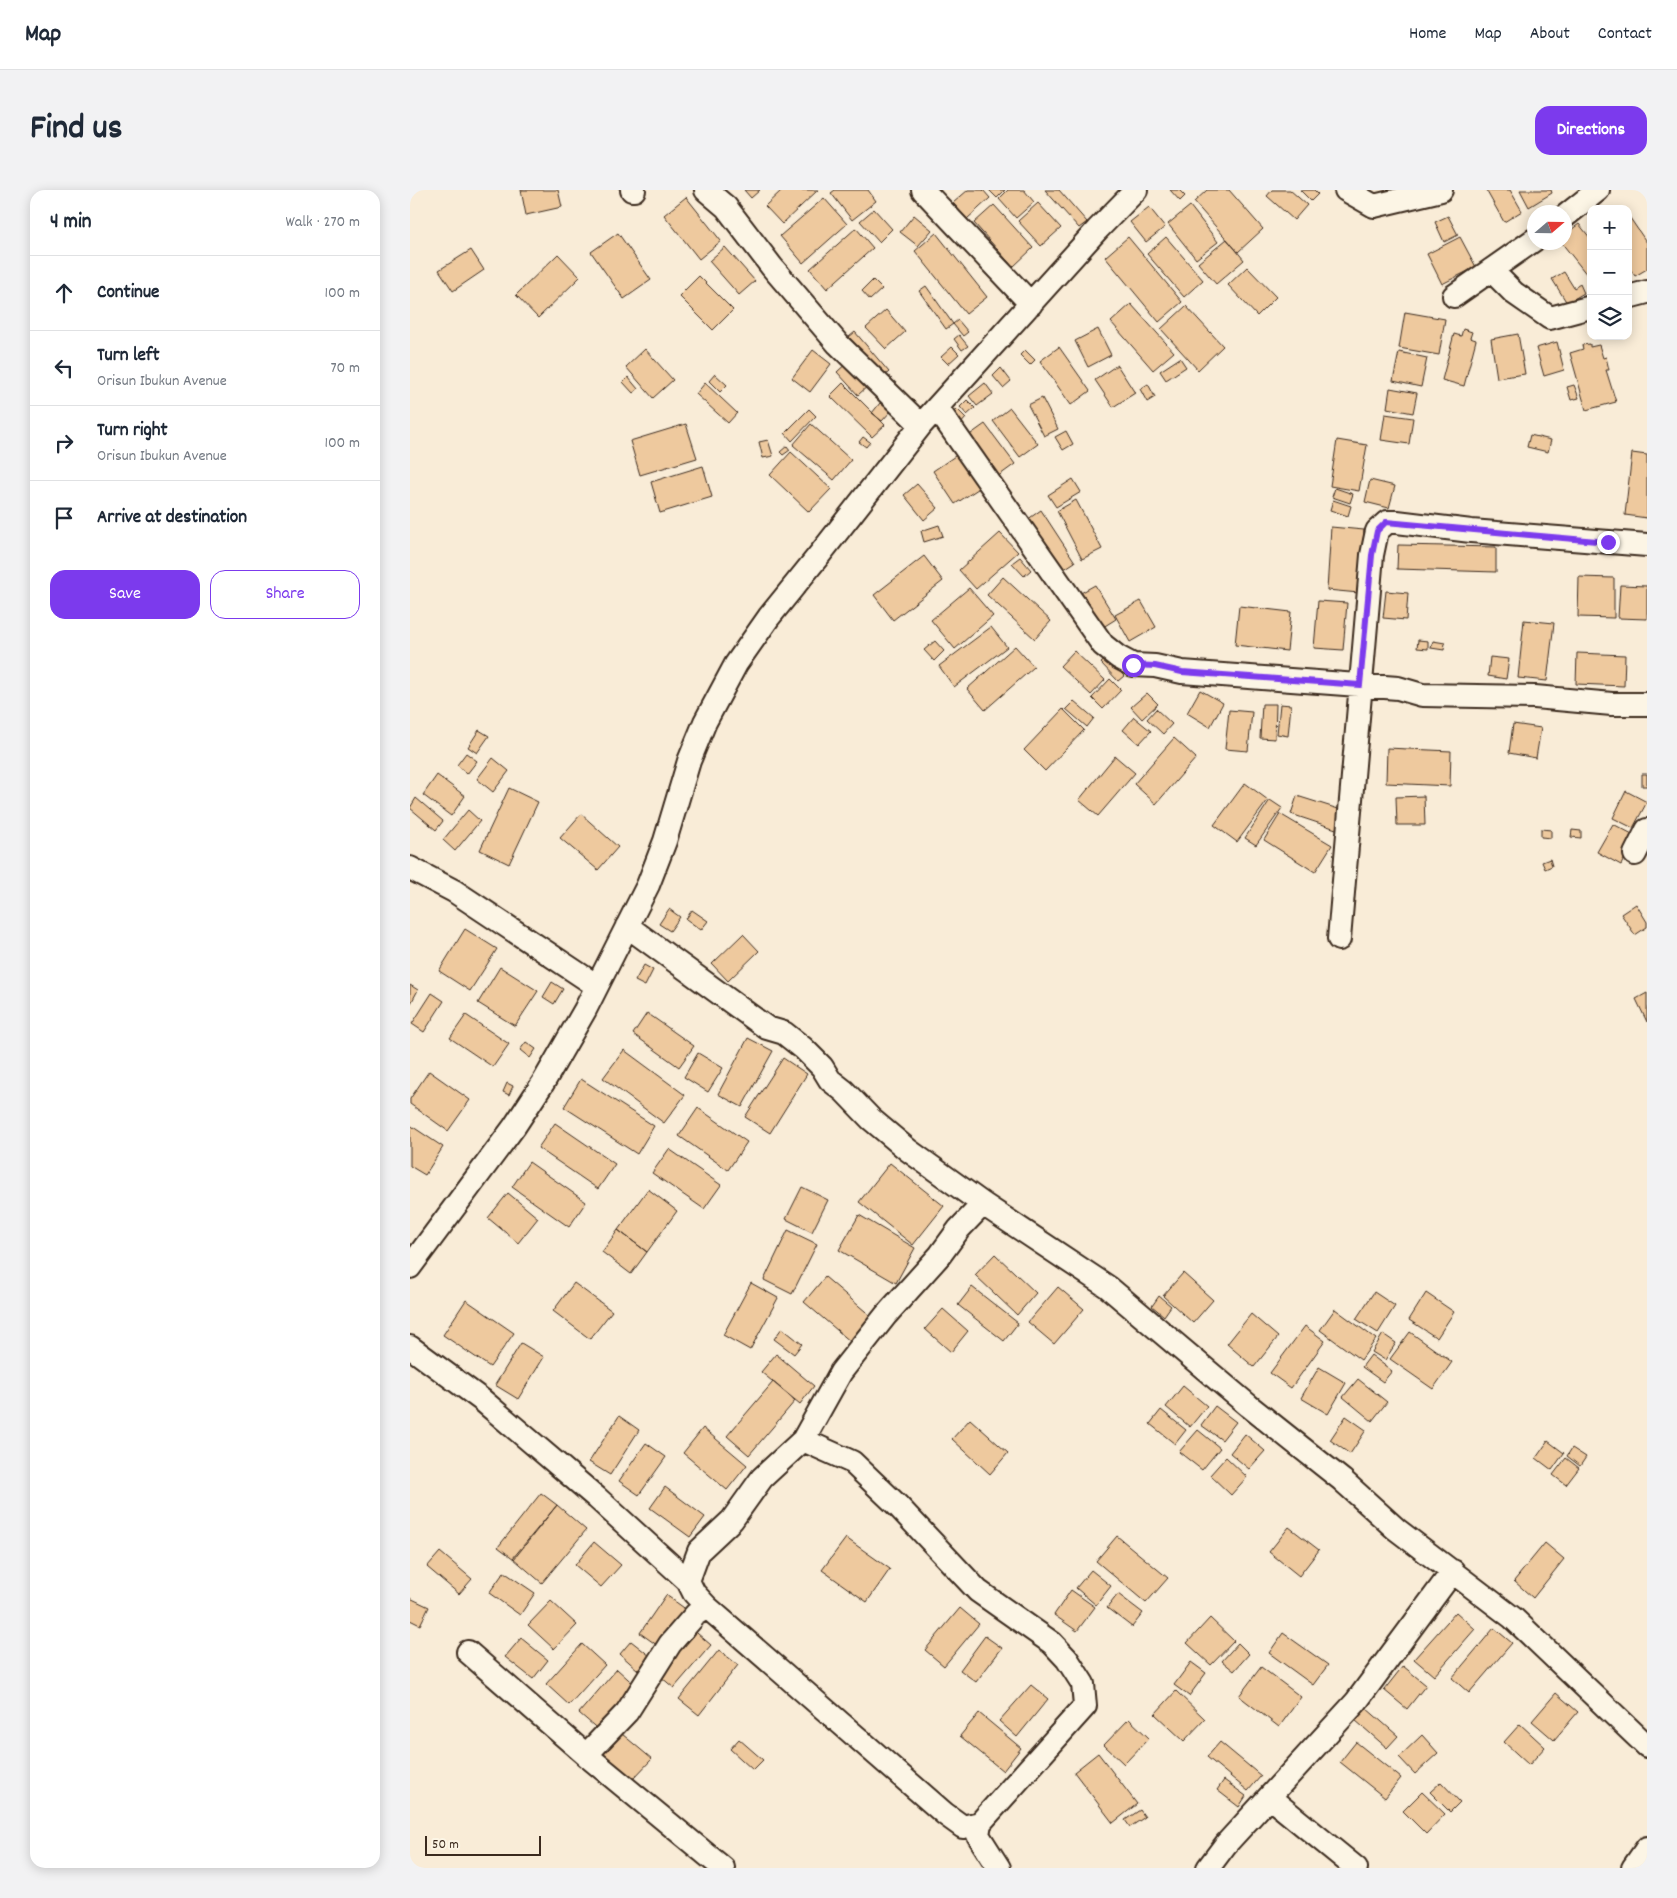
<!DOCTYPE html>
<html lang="en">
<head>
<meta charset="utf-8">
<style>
	body { margin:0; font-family:Dekko,sans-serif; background:#f2f2f3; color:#1f2937 }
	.controls { position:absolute; right:15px; top:15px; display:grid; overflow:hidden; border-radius:10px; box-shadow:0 2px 12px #0003 }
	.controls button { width:45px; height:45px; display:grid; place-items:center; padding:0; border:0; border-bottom:1px solid #e0e1e3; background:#fff; color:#1f2937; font:25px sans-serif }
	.compass { position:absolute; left:1117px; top:15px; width:45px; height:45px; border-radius:50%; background:#fff; box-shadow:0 2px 12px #0003; rotate:70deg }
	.scale { position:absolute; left:15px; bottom:12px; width:116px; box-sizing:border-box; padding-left:5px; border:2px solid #3b2a1e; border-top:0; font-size:14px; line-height:18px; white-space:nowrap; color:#3b2a1e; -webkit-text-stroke:4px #fcf5e5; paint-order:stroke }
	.stop { position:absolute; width:15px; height:15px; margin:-11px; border:4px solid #7c3aed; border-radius:50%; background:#fff }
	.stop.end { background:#7c3aed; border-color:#fff; box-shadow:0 1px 5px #0008 }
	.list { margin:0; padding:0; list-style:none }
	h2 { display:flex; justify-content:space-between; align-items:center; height:65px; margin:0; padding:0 20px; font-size:21px }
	h2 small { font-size:16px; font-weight:400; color:#747a83 }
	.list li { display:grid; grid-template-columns:32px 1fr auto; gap:15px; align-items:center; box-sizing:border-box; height:75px; padding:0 20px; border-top:1px solid #e0e1e3 }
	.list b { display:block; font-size:19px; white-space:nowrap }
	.list p { margin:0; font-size:16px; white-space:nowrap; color:#747a83 }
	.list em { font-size:16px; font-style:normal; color:#747a83 }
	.actions { display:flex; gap:10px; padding:15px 20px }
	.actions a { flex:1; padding:11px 0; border:1px solid #7c3aed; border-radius:15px; text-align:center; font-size:18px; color:#7c3aed }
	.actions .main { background:#7c3aed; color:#fff }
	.icon { flex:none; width:28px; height:28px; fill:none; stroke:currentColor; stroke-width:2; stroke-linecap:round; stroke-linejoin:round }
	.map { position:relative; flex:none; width:1237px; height:1678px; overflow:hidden; border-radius:15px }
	header { display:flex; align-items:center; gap:30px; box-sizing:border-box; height:70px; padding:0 25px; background:#fff; border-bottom:1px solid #e0e1e3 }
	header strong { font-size:24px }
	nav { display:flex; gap:28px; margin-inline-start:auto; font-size:18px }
	.intro { display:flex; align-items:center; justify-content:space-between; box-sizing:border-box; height:120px; padding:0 30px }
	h1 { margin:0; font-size:35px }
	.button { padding:12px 22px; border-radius:15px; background:#7c3aed; color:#fff; font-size:18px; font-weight:700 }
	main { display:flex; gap:30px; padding:0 30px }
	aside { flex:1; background:#fff; border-radius:15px; box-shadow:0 2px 12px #0003 }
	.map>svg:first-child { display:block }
	.building { fill:#eec99e; stroke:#3b2a1e }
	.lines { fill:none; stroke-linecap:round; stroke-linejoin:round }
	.minor-casing { stroke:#3b2a1e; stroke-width:26 }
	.minor { stroke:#fcf5e5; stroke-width:22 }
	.route { stroke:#7c3aed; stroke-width:6 }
</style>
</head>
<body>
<header>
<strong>Map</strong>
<nav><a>Home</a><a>Map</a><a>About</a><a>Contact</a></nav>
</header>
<div class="intro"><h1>Find us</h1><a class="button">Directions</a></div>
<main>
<aside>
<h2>4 min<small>Walk · 270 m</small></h2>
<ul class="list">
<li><svg class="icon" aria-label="ahead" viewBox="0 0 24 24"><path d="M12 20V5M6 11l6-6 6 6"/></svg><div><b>Continue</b></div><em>100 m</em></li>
<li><svg class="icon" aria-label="left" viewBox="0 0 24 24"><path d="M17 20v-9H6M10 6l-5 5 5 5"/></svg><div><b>Turn left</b><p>Orisun Ibukun Avenue</p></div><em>70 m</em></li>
<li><svg class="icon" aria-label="right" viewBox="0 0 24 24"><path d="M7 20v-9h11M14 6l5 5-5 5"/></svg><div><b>Turn right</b><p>Orisun Ibukun Avenue</p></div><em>100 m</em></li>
<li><svg class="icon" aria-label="arrive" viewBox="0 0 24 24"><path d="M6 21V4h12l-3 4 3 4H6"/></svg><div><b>Arrive at destination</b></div></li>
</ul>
<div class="actions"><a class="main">Save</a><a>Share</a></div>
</aside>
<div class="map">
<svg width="1237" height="1678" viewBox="0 0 1237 1678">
	<rect width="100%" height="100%" fill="#f9ecd7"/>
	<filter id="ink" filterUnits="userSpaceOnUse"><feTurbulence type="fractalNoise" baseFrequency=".02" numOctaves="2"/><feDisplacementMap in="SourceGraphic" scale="10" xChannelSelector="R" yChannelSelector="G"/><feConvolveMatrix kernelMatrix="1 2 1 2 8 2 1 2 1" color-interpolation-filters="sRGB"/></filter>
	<g filter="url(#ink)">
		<!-- building -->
		<path class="building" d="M111 0H148L152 17 116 25Z
			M334 0H350L341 8Z
			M372 0H408L372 34 355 16Z
			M425 0H458L466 11 442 30 421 3Z
			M558 0H573L580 8 557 29 543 13Z
			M579 0H595L587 8Z
			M598 0H614L624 12 606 28 589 9Z
			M635 0H649L677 32 669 38Z
			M760 0H769L775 6 770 11Z
			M797 0H819L853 39 828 62 784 12Z
			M862 0H880L897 15 884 30 857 6Z
			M890 0H904L908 4 901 11Z
			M1076 0H1100L1112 21 1094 32Z
			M1110 0H1141L1142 3 1119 17Z
			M276 7 311 51 289 69 254 25Z
			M414 8 437 34 393 73 370 46Z
			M628 13 651 38 631 56 608 31Z
			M584 15 623 58 603 77 564 33Z
			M780 16 808 52 786 69 758 34Z
			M739 17 755 37 736 52 720 32Z
			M464 19 482 39 469 52 450 31Z
			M504 25 522 40 508 56 490 42Z
			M1038 26 1048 45 1034 52 1025 32Z
			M1220 28 1237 53V79L1225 86 1218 76V30Z
			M1169 34 1181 49V90L1151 52H1154V45Z
			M446 38 463 58 417 99 400 79Z
			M208 43 241 90 214 109 181 62Z
			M526 43 577 107 556 124 505 61Z
			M718 47 772 112 749 132 695 67Z
			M756 47 793 90 774 107 737 64Z
			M1050 47 1066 77 1032 94 1017 64Z
			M817 49 834 70 806 94 788 73Z
			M315 57 345 91 329 105 299 71Z
			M61 60 74 80 43 101 29 80Z
			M148 64 170 87 128 128 106 105Z
			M837 77 866 107 847 126 818 95Z
			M1154 82 1164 98 1170 94 1174 103 1157 113 1142 89Z
			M289 86 323 120 303 140 269 106Z
			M463 90 472 99 460 110 452 101Z
			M516 96 543 134 536 139 509 101Z
			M721 114 764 162 743 180 701 132Z
			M776 116 813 156 788 180 751 139Z
			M476 120 495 142 476 159 456 138Z
			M995 122 1035 129 1029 165 989 158Z
			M548 130 558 142 553 146 543 134Z
			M688 139 701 165 678 177 665 151Z
			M1053 139 1062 142 1060 148 1066 150 1054 196 1032 190 1044 144 1051 146Z
			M445 142 479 182 473 187 439 147Z
			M1108 144 1115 184 1087 188 1081 149Z
			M549 145 558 156 552 160 544 149Z
			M1147 152 1154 180 1134 186 1126 158Z
			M1180 154V157L1189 155 1193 168 1196 167 1199 180H1196L1206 212 1176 220 1160 163 1173 159 1172 155Z
			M542 157 549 164 538 174 531 167Z
			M649 157 680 201 661 215 630 171Z
			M235 159 263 190 243 208 216 177Z
			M403 160 421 174 400 202 382 188Z
			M615 160 625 170 620 175 610 165Z
			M989 162 1017 168 1011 197 983 191Z
			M770 168 776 177 756 190 750 181Z
			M439 171 460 194 448 205 427 182Z
			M707 175 725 203 703 217 685 190Z
			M591 178 601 191 593 198 583 186Z
			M305 184 317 195 310 202 299 191Z
			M218 187 228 199 223 203 213 192Z
			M295 193 327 223 318 233 286 204Z
			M433 193 475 235 462 247 420 206Z
			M575 193 583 204 567 216 559 206Z
			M738 194 745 207 737 212 730 199Z
			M1164 195 1169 208 1161 210 1157 197Z
			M980 198 1007 203 1003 223 977 218Z
			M632 208 648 239 634 246 618 215Z
			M557 210 565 218 557 225 550 217Z
			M470 213 481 221 472 231 462 223Z
			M600 218 628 254 610 267 583 231Z
			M399 219 406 226 382 251 375 243Z
			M547 219 556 228 549 236 540 226Z
			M975 224 1003 228 999 254 971 250Z
			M276 234 287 268 230 285 220 251Z
			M401 234 441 270 424 290 383 255Z
			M575 234 605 274 583 290 554 249Z
			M656 241 663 254 653 260 645 247Z
			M1120 245 1141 250 1138 262 1117 257Z
			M453 247 460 252 456 257 449 252Z
			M358 250 363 266 353 268 349 252Z
			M927 250 957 255 949 301 920 296Z
			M377 256 380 260 373 265 370 262Z
			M381 262 421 299 399 322 360 285Z
			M551 262 574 295 545 314 523 281Z
			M1222 263 1237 265V328L1215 325Z
			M293 276 302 307 250 323 241 292Z
			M663 289 671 302 646 317 638 305Z
			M960 290 985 296 979 318 955 312Z
			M507 294 528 318 514 330 494 305Z
			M925 298 943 304 940 313 922 307Z
			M666 310 692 359 672 369 647 321Z
			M923 310 941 316 938 326 920 320Z
			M631 320 665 372 648 383 614 332Z
			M529 335 533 346 514 352 511 341Z
			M921 337 954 340 949 403 917 400Z
			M590 343 608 362 566 399 549 380Z
			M988 355 1086 357V382L987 379Z
			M514 366 533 391 483 430 464 405Z
			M610 367 621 380 614 386 602 373Z
			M593 387 641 431 625 449 577 405Z
			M1169 387 1204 388V428L1168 427Z
			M685 395 706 429 690 439 669 404Z
			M1210 395 1237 396V429L1208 428Z
			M559 398 583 426 545 459 521 430Z
			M976 401 998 403 996 430 973 428Z
			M731 411 746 437 720 452 705 425Z
			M908 411 937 413 933 460 904 458Z
			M829 416 881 422 877 461 825 455Z
			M1114 430 1144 433 1137 491 1108 488Z
			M581 437 597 457 544 497 529 476Z
			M1008 450 1018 451V459L1007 458Z
			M525 451 534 461 524 471 514 460Z
			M1023 451 1035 453 1034 460 1021 458Z
			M605 456 624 477 575 520 557 499Z
			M664 461 695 490 681 505 650 476Z
			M1167 463 1215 465 1214 496 1166 494Z
			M1080 467 1099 469 1096 489 1078 486Z
			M697 468 714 486 708 491 691 473Z
			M700 489 711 500 693 519 682 508Z
			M790 500 813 513 800 537 777 523Z
			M737 503 748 514 732 529 721 517Z
			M664 511 684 528 677 537 656 519Z
			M852 514H866L865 549 850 548Z
			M870 514 881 515 878 546 867 544Z
			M653 519 674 540 635 581 614 560Z
			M746 519 762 534 753 544 737 529Z
			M819 520 842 522 838 561 815 559Z
			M724 527 741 541 729 554 713 540Z
			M1103 534 1131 538 1126 568 1099 563Z
			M69 540 79 546 67 563 58 557Z
			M764 548 786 568 746 614 724 594Z
			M977 558 1041 561 1040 596 976 593Z
			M56 563 67 571 57 584 47 575Z
			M705 566 725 583 688 626 669 610Z
			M83 568 99 581 83 602 67 589Z
			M1232 584H1237V596H1232Z
			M27 585 55 606 41 626 13 605Z
			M835 593 858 610 827 652 804 635Z
			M99 598 128 612 99 674 70 660Z
			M1216 601 1237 612 1223 638 1203 628Z
			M887 606 938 622 932 641 881 624Z
			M1014 606 1015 635H987L986 607Z
			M6 608 33 631 26 640 0 618Z
			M860 610 872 618 846 655 835 648Z
			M58 620 70 631 45 661 33 650Z
			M171 624 208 657 188 680 150 648Z
			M870 624 922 655 905 682 854 650Z
			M1203 634 1226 646 1211 675 1187 662Z
			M1131 639 1141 640V648L1131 647Z
			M1162 640 1171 641V648L1161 647Z
			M1140 669 1142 676 1135 679 1132 672Z
			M1226 714 1237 732V737L1225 745 1211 724Z
			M259 719 270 727 260 741 249 734Z
			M282 720 298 731 291 740 276 729Z
			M55 739 87 759 60 801 29 781Z
			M333 744 349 761 318 791 302 774Z
			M234 775 243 780 235 796 225 791Z
			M90 777 128 801 105 836 68 813Z
			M142 792 153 799 144 814 133 807Z
			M0 795 8 800 0 815Z
			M22 803 34 811 14 842 2 834Z
			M1237 803V832L1226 809Z
			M237 823 284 856 269 877 223 844Z
			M56 825 99 854 83 877 40 848Z
			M338 848 363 861 332 917 308 904Z
			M116 852 126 859 120 868 110 860Z
			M214 860 275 905 254 933 193 888Z
			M288 863 313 878 298 902 274 887Z
			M373 868 397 884 360 943 335 927Z
			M19 881 60 910 38 941 0 914V909Z
			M171 889 244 936 227 964 154 917Z
			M97 893 103 896 99 905 93 902Z
			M288 918 337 952 318 980 269 946Z
			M145 933 205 974 188 999 128 958Z
			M0 935 33 957 15 985 0 976Z
			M259 959 311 995 294 1019 242 983Z
			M119 972 176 1012 159 1037 102 997Z
			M480 973 534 1016 503 1055 449 1012Z
			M392 997 418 1010 402 1042 376 1029Z
			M238 999 267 1021 237 1062 208 1040Z
			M98 1003 128 1028 108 1053 78 1028Z
			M449 1025 505 1058 486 1093 429 1060Z
			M208 1040 237 1062 221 1084 192 1062Z
			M378 1040 407 1054 382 1104 354 1090Z
			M585 1064 626 1103 607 1125 565 1085Z
			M773 1083 803 1110 783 1133 753 1106Z
			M415 1087 469 1133 448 1158 394 1112Z
			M164 1093 202 1121 180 1149 143 1121Z
			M341 1093 368 1108 340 1160 313 1145Z
			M562 1097 608 1133 594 1151 548 1115Z
			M648 1097 674 1119 644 1154 618 1132Z
			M964 1102 985 1116 968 1143 946 1129Z
			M1016 1103 1044 1122 1027 1148 999 1130Z
			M749 1106 761 1116 754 1126 742 1116Z
			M56 1110 104 1143 80 1177 33 1145Z
			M533 1119 558 1141 541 1162 515 1139Z
			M925 1119 966 1149 951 1170 910 1140Z
			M841 1124 868 1147 844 1177 817 1154Z
			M895 1136 915 1151 881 1198 860 1183Z
			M372 1138 392 1154 384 1164 364 1149Z
			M1000 1142 1042 1172 1023 1199 980 1169Z
			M973 1144 986 1153 975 1170 962 1162Z
			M111 1153 134 1167 108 1209 85 1195Z
			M366 1164 404 1196 390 1214 351 1182Z
			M961 1165 982 1181 973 1192 952 1177Z
			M909 1177 936 1193 918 1224 891 1208Z
			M948 1189 977 1212 962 1231 933 1207Z
			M363 1192 385 1211 339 1265 317 1246Z
			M773 1196 797 1216 780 1237 756 1217Z
			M805 1216 826 1232 812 1250 791 1235Z
			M751 1220 776 1240 765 1254 740 1234Z
			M209 1226 229 1240 200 1285 179 1272Z
			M936 1226 956 1240 940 1264 920 1250Z
			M560 1229 598 1263 580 1284 542 1249Z
			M293 1238 337 1275 317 1300 273 1263Z
			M788 1240 810 1258 792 1280 769 1262Z
			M835 1244 855 1261 839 1279 820 1263Z
			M1138 1251 1154 1263 1142 1280 1126 1268Z
			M236 1253 256 1267 229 1305 209 1291Z
			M1162 1258 1176 1267 1170 1276 1157 1266Z
			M816 1267 837 1287 821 1305 800 1285Z
			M1156 1268 1169 1278 1156 1295 1143 1285Z
			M255 1297 295 1327 280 1347 240 1318Z
			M131 1303 147 1315 104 1369 88 1357Z
			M147 1315 176 1340 132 1393 103 1368Z
			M879 1337 909 1360 889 1386 859 1362Z
			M707 1346 758 1388 736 1413 686 1371Z
			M436 1348 480 1379 457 1412 412 1380Z
			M184 1352 211 1375 191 1397 165 1375Z
			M1135 1353 1154 1369 1123 1408 1104 1391Z
			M30 1362 62 1389 49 1404 17 1377Z
			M681 1380 701 1396 686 1415 666 1398Z
			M94 1382 125 1403 110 1425 79 1403Z
			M661 1400 685 1417 667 1441 644 1425Z
			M708 1404 733 1423 722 1437 697 1418Z
			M256 1405 277 1420 251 1458 230 1443Z
			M0 1408 19 1417 10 1435 0 1430Z
			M141 1411 167 1435 144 1459 118 1435Z
			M550 1418 569 1434 534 1476 515 1460Z
			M1046 1422 1065 1439 1024 1486 1004 1469Z
			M800 1428 824 1451 801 1475 777 1453Z
			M281 1438 301 1455 264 1498 244 1481Z
			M1084 1438 1102 1453 1059 1503 1042 1488Z
			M873 1443 918 1475 903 1495 859 1463Z
			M575 1446 592 1458 566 1492 550 1480Z
			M111 1448 138 1470 123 1489 95 1467Z
			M221 1451 240 1466 228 1480 210 1464Z
			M828 1453 839 1464 824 1481 812 1471Z
			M172 1454 195 1475 159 1515 136 1494Z
			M309 1460 328 1475 289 1525 269 1509Z
			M781 1472 796 1483 779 1506 764 1495Z
			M993 1476 1016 1495 997 1519 974 1500Z
			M851 1477 891 1507 869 1537 829 1506Z
			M207 1479 228 1498 191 1542 169 1523Z
			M621 1495 638 1509 607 1547 589 1531Z
			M766 1501 795 1529 774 1551 745 1524Z
			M1146 1503 1168 1522 1144 1550 1122 1531Z
			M956 1518 988 1546 977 1558 945 1530Z
			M569 1523 611 1558 593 1581 550 1546Z
			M719 1529 739 1548 714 1574 694 1555Z
			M1110 1534 1135 1557 1119 1575 1094 1552Z
			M206 1539 242 1569 222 1590 186 1560Z
			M1012 1545 1028 1563 1005 1584 989 1567Z
			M329 1549 353 1570 343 1580 320 1559Z
			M810 1552 851 1586 838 1601 797 1567Z
			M946 1552 991 1588 975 1608 930 1572Z
			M688 1563 727 1614 703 1633 664 1582Z
			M814 1590 836 1606 829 1617 807 1600Z
			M1031 1592 1050 1612 1040 1622 1020 1602Z
			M1012 1602 1035 1624 1016 1644 993 1621Z
			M730 1620 735 1627 720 1637 715 1630Z"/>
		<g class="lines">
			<defs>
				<path id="minor" d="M222 0H224
					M296 0 316 17 362 77 428 154 511 235
					M513 0 621 114
					M936 0 964 16 1031 0
					M1154 27 1188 0
					M1081 80 1104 103 1140 128 1181 117
					M1044 106 1124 50
					M1218 107 1237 102
					M527 218 693 455 708 467 723 475 745 476 772 482 988 498 1012 505 1125 507 1202 514H1237
					M1225 664 1237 640
					M0 678 44 701 187 796
					M217 736 357 838 374 843 393 858 412 877 420 890 434 901 461 929 498 960 573 1014 698 1097 839 1216 932 1290 986 1339 1103 1428 1237 1556
					M929 749 962 365 967 341 977 332H987L1061 341 1237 355
					M0 1077 104 937 133 893 175 820 238 695 255 651 279 571 295 532 326 474 359 427 410 364 511 235 687 40 726 0
					M0 1157 72 1210 187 1308 278 1391
					M297 1417 535 1624 553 1637 570 1633 675 1516 673 1494 657 1469 642 1453 568 1401 488 1316 442 1272 393 1250
					M58 1462 176 1565 313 1678
					M176 1565 217 1522 260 1454 286 1424 297 1417 284 1403 278 1391 289 1361 322 1330 352 1288 393 1250 431 1182 476 1125 530 1065 549 1039 573 1014
					M859 1607 946 1678
					M570 1633 568 1645 589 1678
					M798 1678 816 1654 946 1512 1043 1381
					M1223 1678 1237 1658"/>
			</defs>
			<!-- minor casing -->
			<use href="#minor" class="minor-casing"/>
			<!-- minor -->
			<use href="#minor" class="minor"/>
		</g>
	</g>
	<g class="lines" filter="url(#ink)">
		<!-- route -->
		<path class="route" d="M723 475 745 476 772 482 950 495 962 365 967 341 976 332 1198 352"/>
	</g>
</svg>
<div class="controls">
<button>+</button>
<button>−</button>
<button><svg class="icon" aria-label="layers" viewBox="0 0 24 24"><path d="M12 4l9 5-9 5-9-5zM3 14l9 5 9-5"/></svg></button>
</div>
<svg class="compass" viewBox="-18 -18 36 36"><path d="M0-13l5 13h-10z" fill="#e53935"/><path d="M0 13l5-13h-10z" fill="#747a83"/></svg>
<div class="scale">50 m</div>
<div class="stop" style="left:723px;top:475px"></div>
<div class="stop end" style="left:1198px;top:352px"></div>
</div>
</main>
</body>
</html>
